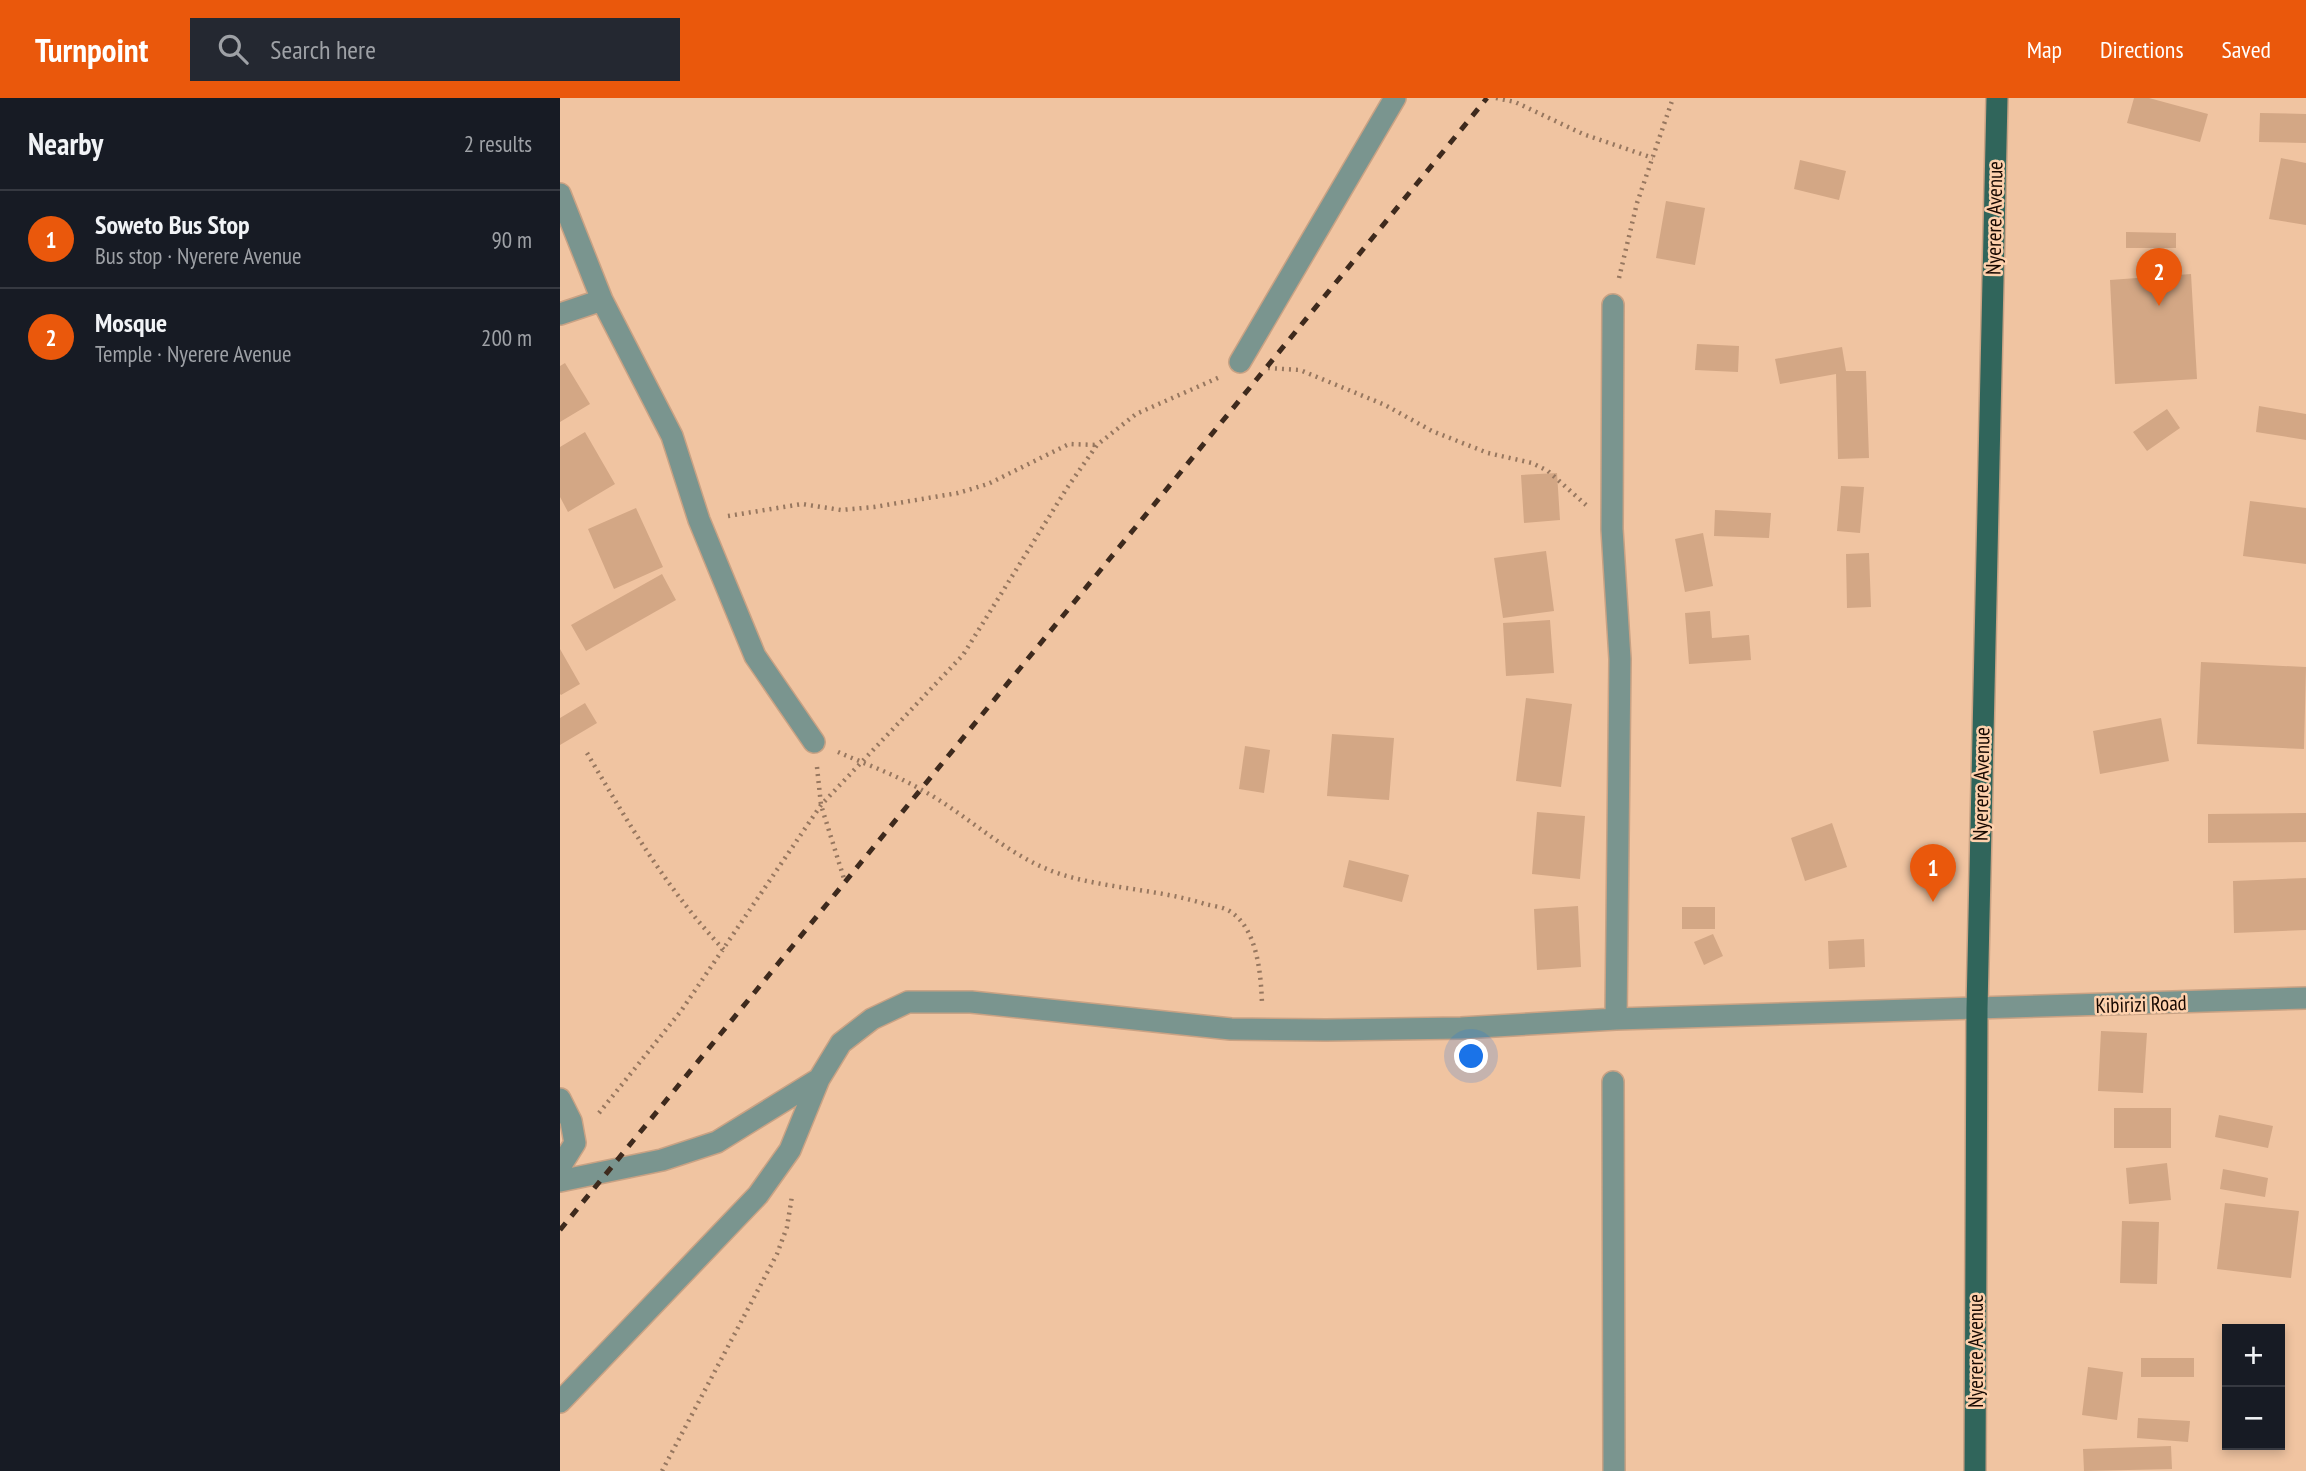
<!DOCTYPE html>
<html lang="en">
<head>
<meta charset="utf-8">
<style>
	body { margin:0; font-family:"PT Sans Narrow",sans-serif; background:#242831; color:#f1f3f6 }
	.controls { position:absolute; right:21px; bottom:21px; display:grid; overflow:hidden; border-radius:0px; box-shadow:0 4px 10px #0003 }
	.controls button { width:63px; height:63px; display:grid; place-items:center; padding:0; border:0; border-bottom:2px solid #363941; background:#171b24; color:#f1f3f6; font:35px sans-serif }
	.you { position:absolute; left:912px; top:959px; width:24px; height:24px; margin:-18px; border:5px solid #fff; border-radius:50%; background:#1a73e8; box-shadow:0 0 0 10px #1a73e833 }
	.badge { display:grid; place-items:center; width:46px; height:46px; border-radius:50%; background:#ea580c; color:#fff; font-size:23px; font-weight:700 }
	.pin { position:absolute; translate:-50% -58px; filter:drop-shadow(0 2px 4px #0008) }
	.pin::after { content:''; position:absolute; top:37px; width:24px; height:21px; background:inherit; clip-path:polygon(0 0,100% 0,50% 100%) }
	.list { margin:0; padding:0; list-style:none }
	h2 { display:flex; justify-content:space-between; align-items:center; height:91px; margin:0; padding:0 28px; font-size:30px }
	h2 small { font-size:23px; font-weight:400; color:#9ea1a6 }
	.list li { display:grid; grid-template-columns:46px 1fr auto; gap:21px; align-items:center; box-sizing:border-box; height:98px; padding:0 28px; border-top:2px solid #363941 }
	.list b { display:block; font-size:26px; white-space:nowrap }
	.list p { margin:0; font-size:23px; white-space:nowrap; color:#9ea1a6 }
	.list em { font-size:23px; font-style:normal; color:#9ea1a6 }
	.icon { flex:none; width:38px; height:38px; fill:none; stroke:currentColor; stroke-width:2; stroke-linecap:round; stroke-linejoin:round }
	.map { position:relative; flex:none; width:1746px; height:1373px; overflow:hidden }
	header { display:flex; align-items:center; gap:42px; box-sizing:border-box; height:98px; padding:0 35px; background:#ea580c; color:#fff }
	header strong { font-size:33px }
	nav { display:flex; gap:38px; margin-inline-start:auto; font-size:24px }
	.search { width:490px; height:63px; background:#242831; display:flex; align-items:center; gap:18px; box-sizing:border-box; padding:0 24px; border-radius:0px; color:#9ea1a6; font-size:26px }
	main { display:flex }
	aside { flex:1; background:#171b24 }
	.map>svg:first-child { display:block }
	.building { fill:#d3a785 }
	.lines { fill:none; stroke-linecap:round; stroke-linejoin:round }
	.minor-casing { stroke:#c9a284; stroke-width:24 }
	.major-casing { stroke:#c9a284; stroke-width:24 }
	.path { stroke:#97775f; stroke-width:4.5; stroke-dasharray:2 5; stroke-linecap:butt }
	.minor { stroke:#7a958f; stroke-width:21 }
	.major { stroke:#30655b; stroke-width:21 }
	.rail { stroke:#3e2a1d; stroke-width:5; stroke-dasharray:9 9; stroke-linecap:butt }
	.labels { text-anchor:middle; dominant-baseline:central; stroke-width:5; stroke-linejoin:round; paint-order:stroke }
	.street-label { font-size:21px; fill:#170800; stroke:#fed1ad }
</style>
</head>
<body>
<header>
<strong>Turnpoint</strong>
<div class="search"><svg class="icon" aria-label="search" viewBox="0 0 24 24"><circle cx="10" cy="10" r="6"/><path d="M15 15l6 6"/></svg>Search here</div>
<nav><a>Map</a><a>Directions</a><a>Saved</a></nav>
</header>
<main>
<aside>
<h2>Nearby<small>2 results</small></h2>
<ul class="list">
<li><span class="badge">1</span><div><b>Soweto Bus Stop</b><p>Bus stop · Nyerere Avenue</p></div><em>90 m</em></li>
<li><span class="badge">2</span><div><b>Mosque</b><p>Temple · Nyerere Avenue</p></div><em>200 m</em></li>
</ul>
</aside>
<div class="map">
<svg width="1746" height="1373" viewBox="0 0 1746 1373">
	<rect width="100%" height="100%" fill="#f0c4a1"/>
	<!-- building -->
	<path class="building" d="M1574 0H1589L1648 16 1640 44 1567 25Z
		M1700 15 1746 16V45L1699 44Z
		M1721 60 1746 65V127L1709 121Z
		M1240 62 1286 73 1279 102 1234 91Z
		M1106 103 1145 110 1135 167 1096 160Z
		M1566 134 1616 135V150H1566Z
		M1631 176 1637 281 1555 286 1550 182Z
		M1137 246 1179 248 1178 274 1135 272Z
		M1282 249 1286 273H1306L1309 360 1278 361 1276 276 1220 286 1215 261Z
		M5 265 30 306 0 324V268Z
		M1699 308 1746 316V342L1696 334Z
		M1607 311 1620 330 1587 353 1573 334Z
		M25 334 55 386 8 414 0 399V349Z
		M997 375 1000 422 964 425 961 377Z
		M1281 388 1304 389 1300 435 1277 433Z
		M1690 403 1746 410V466L1683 458Z
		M76 410 103 469 54 491 28 431Z
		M1155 412 1211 415 1209 440 1154 438Z
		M1143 435 1153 488 1125 494 1115 441Z
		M986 453 994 513 943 520 934 460Z
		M1309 455 1311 509 1287 510 1286 456Z
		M102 476 116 502 26 553 11 527Z
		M1150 513 1152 540 1189 537 1191 562 1129 566 1125 515Z
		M990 522 994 575 946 578 943 525Z
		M0 551 20 586 1 597 0 596Z
		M1641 564 1746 569 1744 651 1637 646Z
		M966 600 1012 606 1001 689 956 683Z
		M25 605 37 625 0 647V620Z
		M1601 620 1609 663 1540 676 1533 633Z
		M772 636 834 640 829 702 767 698Z
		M685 648 710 652 704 695 679 691Z
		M977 714 1025 718 1020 781 972 776Z
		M1746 715V744L1648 745V716Z
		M1272 725 1287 769 1245 783 1231 740Z
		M789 762 849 777 842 804 783 789Z
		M1746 780V832L1674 835 1673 783Z
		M1018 808 1021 869 977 872 974 811Z
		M1122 809H1155V831H1122Z
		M1153 836 1163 858 1144 867 1134 844Z
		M1304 841 1305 869 1269 871 1268 843Z
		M1541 933 1587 935 1583 995 1538 993Z
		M1554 1010H1611V1050H1554Z
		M1659 1017 1713 1028 1708 1050 1655 1039Z
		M1607 1065 1611 1102 1569 1106 1566 1070Z
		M1663 1071 1708 1080 1705 1099 1660 1091Z
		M1665 1105 1739 1113 1731 1180 1657 1171Z
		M1562 1123 1599 1124 1597 1186 1560 1185Z
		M1581 1260H1634V1279H1581Z
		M1528 1269 1563 1274 1557 1322 1522 1317Z
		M1578 1320 1630 1323 1628 1344 1577 1340Z
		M1611 1348 1612 1371 1524 1373 1523 1351Z"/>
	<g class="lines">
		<defs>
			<path id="minor" d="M0 96 42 202 112 338 139 422 195 558 254 644
				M1053 207 1052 431 1060 561 1056 921
				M0 216 42 202
				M680 264 835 0
				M1053 984 1054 1373
				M0 1001 11 1023 15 1045 0 1069
				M0 1083 102 1062 157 1044 259 981
				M0 1304 198 1097 230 1052 259 981 281 945 312 921 348 904H411L671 931 766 932 901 930 1056 921 1746 900"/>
			<path id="major" d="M1415 1373 1417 911 1437 0"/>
		</defs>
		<!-- minor casing -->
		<use href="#minor" class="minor-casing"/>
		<!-- major casing -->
		<use href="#major" class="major-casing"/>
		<!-- path -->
		<path class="path" d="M936 0 955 4 1023 36 1093 60
			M1059 180 1077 105 1113 0
			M708 270 740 272 825 307 872 333 928 355 972 365 988 373 1026 407
			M168 418 242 406 281 412 314 409 398 395 428 386 509 346 537 347
			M278 654C305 666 334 676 360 691 409 717 446 758 500 776 547 791 598 791 645 806 653 808 664 809 671 814 698 832 701 878 702 906
			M27 655C68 725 108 793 164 852
			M257 669 261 707 285 784
			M39 1015 121 913 261 707 403 557 507 390 537 347 576 316 660 279
			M102 1373 217 1156 227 1129 232 1098"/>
		<!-- minor -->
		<use href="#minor" class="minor"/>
		<!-- major -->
		<use href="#major" class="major"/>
		<!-- rail -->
		<path class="rail" d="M0 1132 927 0"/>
	</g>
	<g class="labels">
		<!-- street labels -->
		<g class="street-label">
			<text transform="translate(1434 120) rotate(-89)">Nyerere Avenue</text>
			<text transform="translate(1421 686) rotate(-89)">Nyerere Avenue</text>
			<text transform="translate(1581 906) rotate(-2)">Kibirizi Road</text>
			<text transform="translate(1415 1253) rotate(-90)">Nyerere Avenue</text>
		</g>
	</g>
</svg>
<div class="controls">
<button>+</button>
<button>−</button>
</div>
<div class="you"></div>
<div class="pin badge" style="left:1373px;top:804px">1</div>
<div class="pin badge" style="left:1599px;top:208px">2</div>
</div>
</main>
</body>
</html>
